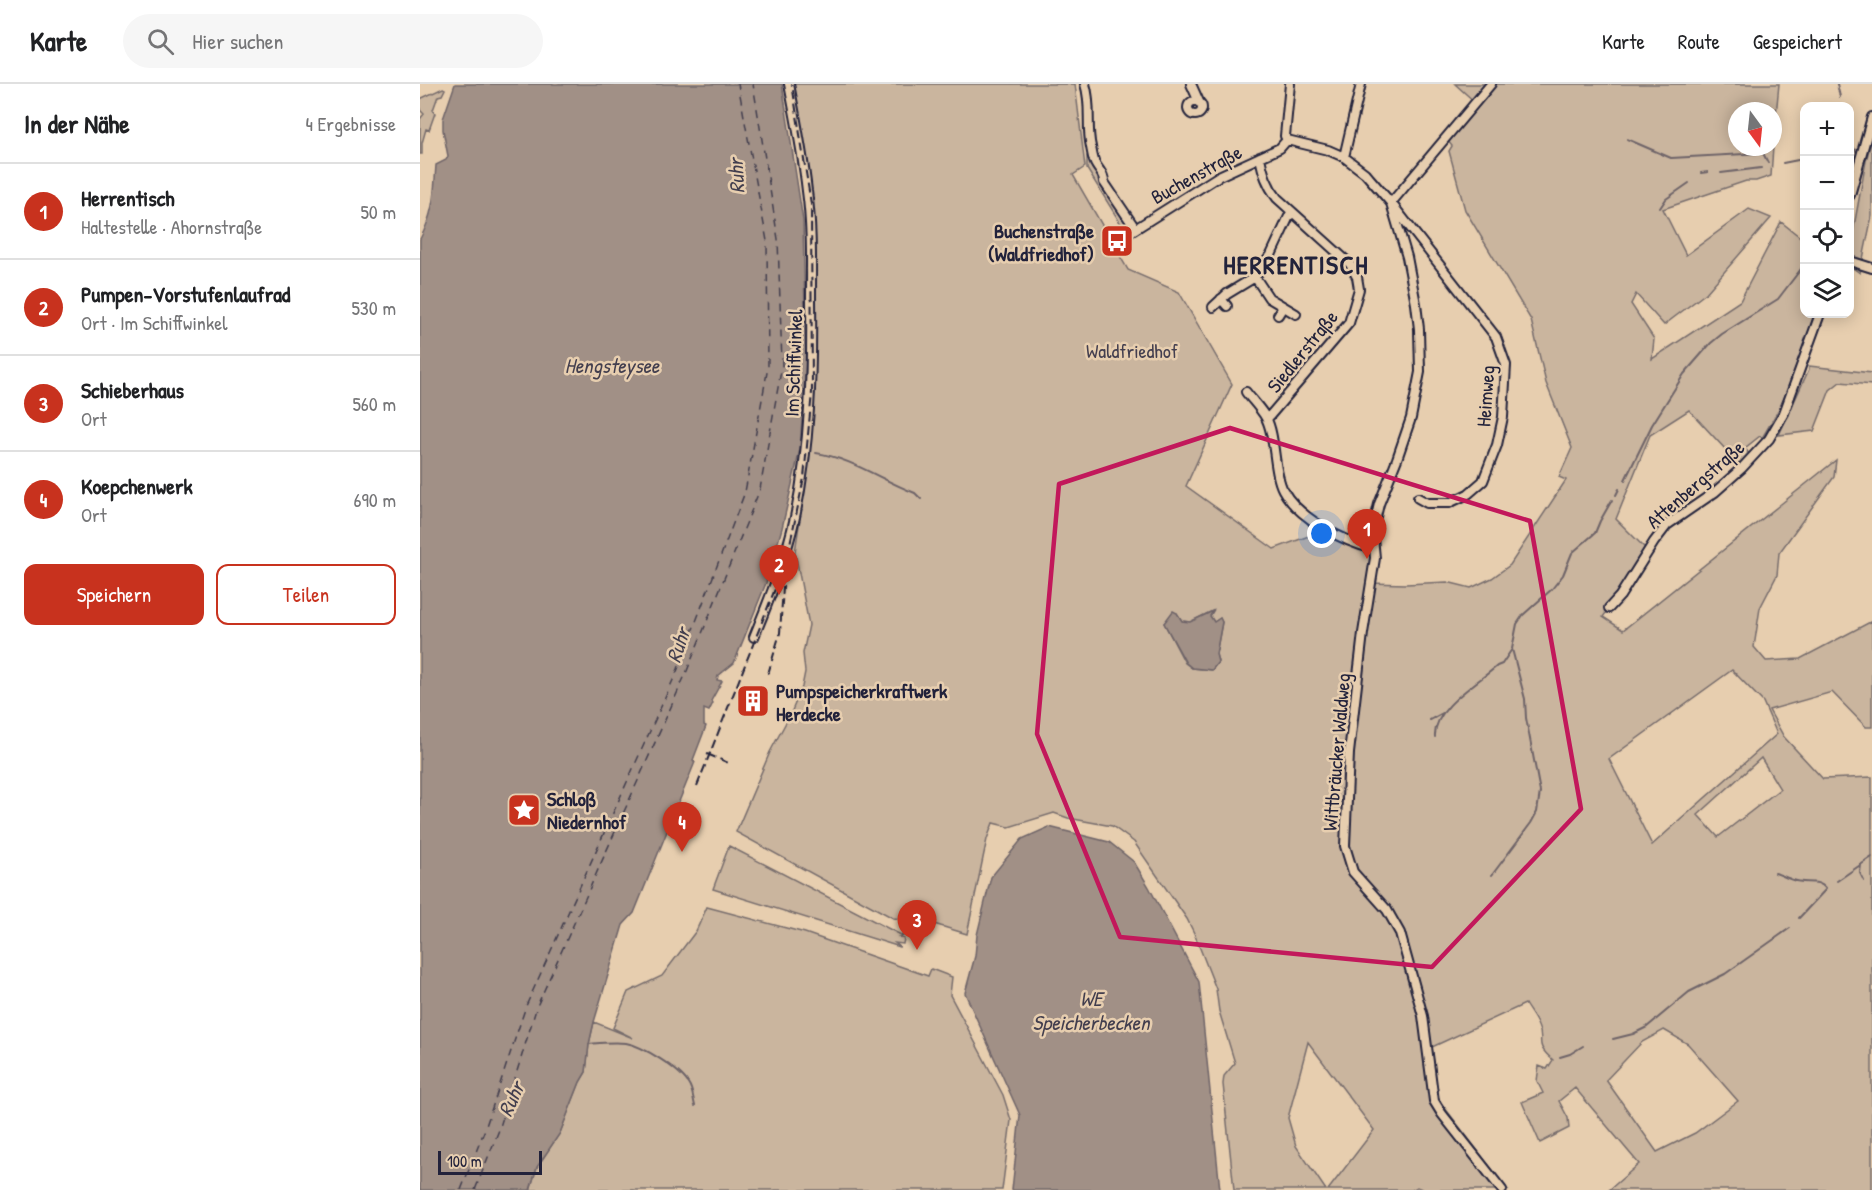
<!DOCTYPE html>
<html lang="de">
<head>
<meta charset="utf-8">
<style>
	body { margin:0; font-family:"Patrick Hand",sans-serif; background:#f6f6f6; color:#202124 }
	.controls { position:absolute; right:18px; top:18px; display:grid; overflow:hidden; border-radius:12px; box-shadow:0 3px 15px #0003 }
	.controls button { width:54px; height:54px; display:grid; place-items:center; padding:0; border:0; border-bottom:2px solid #e0e0e0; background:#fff; color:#202124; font:30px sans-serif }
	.compass { position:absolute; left:1308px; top:18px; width:54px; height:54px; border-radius:50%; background:#fff; box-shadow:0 3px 15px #0003; rotate:165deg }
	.scale { position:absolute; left:18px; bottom:15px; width:104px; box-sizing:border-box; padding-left:6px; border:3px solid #22223b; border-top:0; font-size:16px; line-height:21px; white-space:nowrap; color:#22223b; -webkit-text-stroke:4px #e7ceaf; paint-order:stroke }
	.you { position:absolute; left:902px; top:450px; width:21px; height:21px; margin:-15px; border:4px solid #fff; border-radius:50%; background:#1a73e8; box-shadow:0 0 0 9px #1a73e833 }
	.badge { display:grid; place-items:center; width:39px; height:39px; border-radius:50%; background:#c8321e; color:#fff; font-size:20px; font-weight:700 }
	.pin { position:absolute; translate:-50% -50px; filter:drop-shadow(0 2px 3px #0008) }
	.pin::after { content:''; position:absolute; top:32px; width:21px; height:18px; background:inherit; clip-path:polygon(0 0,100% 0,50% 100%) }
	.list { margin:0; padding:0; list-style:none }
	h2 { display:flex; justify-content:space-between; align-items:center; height:78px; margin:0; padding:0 24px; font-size:26px }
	h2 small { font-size:20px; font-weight:400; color:#757577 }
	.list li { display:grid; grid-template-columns:39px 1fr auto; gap:18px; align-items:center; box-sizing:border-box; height:96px; padding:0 24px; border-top:2px solid #e0e0e0 }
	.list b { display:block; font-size:22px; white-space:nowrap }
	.list p { margin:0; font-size:20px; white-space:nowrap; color:#757577 }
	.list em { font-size:20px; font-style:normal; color:#757577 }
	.actions { display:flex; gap:12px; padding:18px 24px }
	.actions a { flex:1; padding:14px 0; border:2px solid #c8321e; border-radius:12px; text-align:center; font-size:21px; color:#c8321e }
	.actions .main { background:#c8321e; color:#fff }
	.icon { flex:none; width:33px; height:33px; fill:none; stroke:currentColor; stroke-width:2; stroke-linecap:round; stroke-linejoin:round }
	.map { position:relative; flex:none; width:1452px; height:1106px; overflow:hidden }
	header { display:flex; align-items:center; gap:36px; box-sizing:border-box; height:84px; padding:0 30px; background:#fff; border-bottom:2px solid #e0e0e0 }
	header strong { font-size:28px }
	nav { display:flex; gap:33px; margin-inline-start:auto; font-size:21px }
	.search { width:420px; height:54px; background:#f6f6f6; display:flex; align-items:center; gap:15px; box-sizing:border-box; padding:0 21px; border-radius:33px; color:#757577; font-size:22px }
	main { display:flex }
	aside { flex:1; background:#fff }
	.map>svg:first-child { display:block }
	.green { fill:#cab59e; stroke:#766c6c; stroke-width:1.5; fill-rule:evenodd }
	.water { fill:#a19086; stroke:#6e6468; stroke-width:1.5 }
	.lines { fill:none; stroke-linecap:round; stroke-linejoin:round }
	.stream { stroke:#6e6468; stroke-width:2 }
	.ferry { stroke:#423e4e; stroke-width:1.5; stroke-dasharray:8 6; stroke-linecap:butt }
	.minor-casing { stroke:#22223b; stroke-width:12 }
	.minor { stroke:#e7ceaf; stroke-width:8 }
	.rail { stroke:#22223b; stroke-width:2; stroke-dasharray:9 4.5; stroke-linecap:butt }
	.marked { fill:none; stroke:#c2185b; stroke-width:4.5; stroke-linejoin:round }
	.labels { text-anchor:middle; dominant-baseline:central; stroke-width:5; stroke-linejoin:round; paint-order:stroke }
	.street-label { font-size:20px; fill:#22223b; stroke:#e7ceaf }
	.poi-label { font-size:20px; font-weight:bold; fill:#22223b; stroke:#e7ceaf; text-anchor:start }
	.park-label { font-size:20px; fill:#443f4f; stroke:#e7ceaf }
	.water-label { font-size:21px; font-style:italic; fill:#423e4e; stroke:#e7ceaf }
	.district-label { font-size:26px; font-weight:bold; letter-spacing:1.5px; fill:#22223b; stroke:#e7ceaf }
</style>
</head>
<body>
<header>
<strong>Karte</strong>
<div class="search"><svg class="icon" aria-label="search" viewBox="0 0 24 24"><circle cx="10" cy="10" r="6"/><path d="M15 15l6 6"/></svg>Hier suchen</div>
<nav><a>Karte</a><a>Route</a><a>Gespeichert</a></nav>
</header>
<main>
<aside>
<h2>In der Nähe<small>4 Ergebnisse</small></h2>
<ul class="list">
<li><span class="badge">1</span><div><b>Herrentisch</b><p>Haltestelle · Ahornstraße</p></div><em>50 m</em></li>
<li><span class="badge">2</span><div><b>Pumpen-Vorstufenlaufrad</b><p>Ort · Im Schiffwinkel</p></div><em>530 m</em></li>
<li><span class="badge">3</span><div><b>Schieberhaus</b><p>Ort</p></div><em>560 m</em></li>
<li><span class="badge">4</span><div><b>Koepchenwerk</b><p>Ort</p></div><em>690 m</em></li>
</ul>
<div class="actions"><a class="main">Speichern</a><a>Teilen</a></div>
</aside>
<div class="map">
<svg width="1452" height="1106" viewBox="0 0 1452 1106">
	<rect width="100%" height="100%" fill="#e7ceaf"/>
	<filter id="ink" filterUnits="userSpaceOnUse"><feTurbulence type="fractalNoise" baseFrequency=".0167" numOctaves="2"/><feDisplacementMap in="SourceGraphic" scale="12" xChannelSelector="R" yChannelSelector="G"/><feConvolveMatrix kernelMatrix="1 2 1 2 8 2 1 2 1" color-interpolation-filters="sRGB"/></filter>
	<g filter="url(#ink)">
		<!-- green -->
		<path class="green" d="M374 0H655L665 83 653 91 708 186 759 208 812 300 766 402 854 465 894 450 885 435 916 456 946 468 951 473 948 499 986 500 1027 498 1051 504 1072 494 1090 481 1146 396 1139 393 1152 364 1126 299 1111 236 1045 126 1029 67 1032 62 1027 56 1056 19 1035 0H1359L1353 62V27H1317V63H1353L1351 92 1336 97H1326L1243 125 1266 171 1329 125 1351 134 1286 209 1244 241 1216 210 1211 220 1234 255 1232 275 1320 217 1361 138 1384 156V230H1394L1381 277 1358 327 1342 354 1340 352 1325 364 1329 370 1320 381 1269 326 1230 351 1196 435 1229 468 1183 533 1203 546 1416 376 1414 393 1359 469 1357 491 1340 524 1334 563 1346 577 1380 575 1452 537V643H1446L1412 608 1349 626 1364 653 1403 695 1452 693V1106H1189L1219 1080 1155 1004 1139 1017 1148 1034 1149 1044 1120 1059 1102 1018 1123 1009 1117 997 1119 982 1127 985 1133 976C1112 958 1126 958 1118 942 1115 934 1109 927 1105 920L1012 963 1018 1015 1088 1106H1004L997 1103 992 1106H908L954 1046 888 958 868 1034 876 1062 906 1106H814L803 1000 804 992 815 979 799 927 796 905 774 849 767 835 714 758 692 742 648 734 634 729 589 743 573 739 567 755 547 850 504 837 473 834 316 748 350 668 371 629 382 603 385 588 383 569 389 541 375 468 387 389 395 307 394 144ZM792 527 790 532 794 538 800 534 802 538 796 570 798 578 792 586 772 584 765 579 744 539 757 529 762 537 770 538ZM1312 586 1343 618 1357 650 1232 761 1189 675ZM1341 674 1360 705 1298 753 1278 731ZM1244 946 1268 960 1318 1017 1275 1049 1237 1068 1186 996 1222 958Z
			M23 4 25 5 22 11 18 12 13 26 15 29 9 46 6 45 2 59V70H0V35L4 30 0 26V15Z
			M1452 54V132L1440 189 1430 182V164L1446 77Z
			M667 72H670L676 90 707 138 704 145 667 85Z
			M1389 282 1452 289V301L1420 298 1410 306 1394 347 1359 351 1389 285Z
			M309 762 483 852 479 853 484 855 483 860 475 859 480 863 293 805Z
			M287 823 385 849 508 892 511 885 532 893 530 911 583 1011 591 1036 582 1106H110L117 1083 140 1049 160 998 166 988 169 960 174 938 213 954 193 944 208 908 242 892 276 847Z"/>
		<!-- water -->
		<path class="water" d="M35 0H362L383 137 386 278 380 365 362 444 346 499 314 579 298 592 297 596 302 597 291 617 293 619 289 627 284 625V641L286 642 273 676 275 678 214 829 203 841 174 938 169 960 166 988 160 998 140 1049 117 1083 110 1106H0V155C14 129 14 109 16 81L26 76 28 72 23 46V35Z
			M753 527 757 529 762 537 770 538 793 527 790 532 794 538 800 534 802 538 796 570 798 578 792 586 772 584 766 579 744 539Z
			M629 743 689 758 714 778 729 803 779 898 800 1106H592L600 1031 545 909 555 872 557 851 571 793 602 755Z"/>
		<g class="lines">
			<!-- stream -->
			<path class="stream" d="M1417 0 1420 13
				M1207 55 1251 74 1343 69 1348 79
				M1430 59 1436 67
				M1363 79 1378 76
				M1281 89 1288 88
				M1301 89 1341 84
				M1240 124 1246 115 1269 99
				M396 369C431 374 461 396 495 409L501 415
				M1205 396 1232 341 1264 290 1291 259 1302 250 1358 215 1384 181
				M1196 411 1199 405
				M1010 636 1023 629
				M1015 653C1013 624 1058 599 1077 582L1082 580 1092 565 1097 540 1103 531 1132 505 1143 491 1152 469 1175 449 1180 437 1192 416
				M1441 781 1440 789 1444 797
				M1355 789C1361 791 1367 794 1373 796 1385 801 1398 794 1406 805L1379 834
				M1072 791 1111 739 1117 728 1120 708 1106 634 1105 615 1092 565
				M1417 797 1452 773
				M1193 955 1213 950 1227 943 1269 908 1305 890 1370 844
				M169 960C180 959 195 958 206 959 223 962 259 985 268 999 273 1006 273 1014 275 1022
				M1140 973 1150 970 1163 962"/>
			<!-- ferry -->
			<path class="ferry" d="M41 1106 65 1045 106 922 258 585 325 408 348 283 347 157 318 0
				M55 1106 79 1046 117 922 267 587 340 405 362 281 358 155 333 0"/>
			<defs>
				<path id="minor" d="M665 0C672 21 666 42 671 63 672 68 673 77 676 81 680 88 684 90 684 98L715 144
					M771 0 780 20
					M768 24a7 7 0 1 1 14 0a7 7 0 1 1-14 0Z
					M867 56 908 66 924 73 945 89 971 119 987 173 996 220 999 245 1000 288 991 334 977 375 959 420 954 441 953 453 955 474 943 549 929 669 925 762 933 788 967 826 980 849 1003 932 1014 1017 1022 1030 1082 1106
					M867 56 865 52 870 0
					M840 73C843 89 847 101 857 114L930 180 937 193 939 205 929 239 847 335
					M924 73 941 0
					M1430 111 1452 33
					M701 154 799 92 860 64 867 56
					M1430 177 1452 184
					M835 193 849 214 876 230
					M801 215 807 222
					M793 223 807 210 835 193 851 171 871 128
					M858 231 863 223
					M826 308C832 316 841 325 846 334 856 352 853 387 863 406 878 434 924 458 954 465
					M998 414 1007 419H1029L1048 410 1063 397 1077 361 1083 333 1086 281 1076 253 971 119 1071 0
					M1189 524 1200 512 1234 458 1247 441 1295 408 1322 384 1349 355 1364 329 1400 230
					M334 553C350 513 366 475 375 433 390 361 392 289 391 216 391 180 392 143 387 107 383 71 376 36 369 0"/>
			</defs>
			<!-- minor casing -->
			<use href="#minor" class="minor-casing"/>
			<!-- minor -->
			<use href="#minor" class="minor"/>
			<!-- rail -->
			<path class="rail" d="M348 590 360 549 364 488 384 394 392 308 391 120 372 0
				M287 670 311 680
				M277 702 359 495"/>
		</g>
	</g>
	<!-- marked area -->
	<path class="marked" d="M810 344 1110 437 1161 725 1012 883 700 853 617 650 639 400Z"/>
	<!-- icons -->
	<defs>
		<symbol id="bus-square" viewBox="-11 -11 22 22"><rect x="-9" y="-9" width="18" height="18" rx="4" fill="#c8321e" stroke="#e7ceaf"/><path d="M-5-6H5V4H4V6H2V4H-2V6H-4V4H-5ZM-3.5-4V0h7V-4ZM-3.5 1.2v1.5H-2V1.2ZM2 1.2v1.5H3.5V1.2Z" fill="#fff"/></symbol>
		<symbol id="building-square" viewBox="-11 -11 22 22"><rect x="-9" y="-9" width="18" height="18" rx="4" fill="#c8321e" stroke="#e7ceaf"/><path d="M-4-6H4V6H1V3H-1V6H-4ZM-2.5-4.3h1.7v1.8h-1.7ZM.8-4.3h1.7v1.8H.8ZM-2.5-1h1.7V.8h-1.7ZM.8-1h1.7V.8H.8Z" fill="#fff"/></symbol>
		<symbol id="sight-square" viewBox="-11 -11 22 22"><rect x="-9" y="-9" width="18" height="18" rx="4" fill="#c8321e" stroke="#e7ceaf"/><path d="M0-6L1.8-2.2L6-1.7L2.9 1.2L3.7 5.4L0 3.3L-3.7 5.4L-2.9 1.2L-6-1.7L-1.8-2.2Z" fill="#fff"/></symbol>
	</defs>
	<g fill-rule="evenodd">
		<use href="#bus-square" x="678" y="138" width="38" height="38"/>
		<use href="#building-square" x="314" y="598" width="38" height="38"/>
		<use href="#sight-square" x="85" y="707" width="38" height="38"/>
	</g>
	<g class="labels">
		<!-- street labels -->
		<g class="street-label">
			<text transform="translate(776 90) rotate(-29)">Buchenstraße</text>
			<text transform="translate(882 267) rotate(-51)">Siedlerstraße</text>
			<text transform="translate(373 279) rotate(-88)">Im Schiffwinkel</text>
			<text transform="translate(1065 312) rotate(-86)">Heimweg</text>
			<text transform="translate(1275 400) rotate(-41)">Attenbergstraße</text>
			<text transform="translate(916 668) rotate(-85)">Wittbräucker Waldweg</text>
		</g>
		<!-- poi labels -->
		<g class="poi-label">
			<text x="674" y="146" text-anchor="end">Buchenstraße<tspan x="674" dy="23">(Waldfriedhof)</tspan></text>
			<text x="356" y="606">Pumpspeicherkraftwerk<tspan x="356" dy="23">Herdecke</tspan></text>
			<text x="127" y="714">Schloß<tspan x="127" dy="23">Niedernhof</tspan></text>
		</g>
		<!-- park labels -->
		<g class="park-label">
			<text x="712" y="266">Waldfriedhof</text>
		</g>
		<!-- water labels -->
		<g class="water-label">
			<text transform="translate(316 92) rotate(-93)">Ruhr</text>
			<text x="192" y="281">Hengsteysee</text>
			<text transform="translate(258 561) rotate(-72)">Ruhr</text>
			<text x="671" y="914">WE<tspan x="671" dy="24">Speicherbecken</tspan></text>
			<text transform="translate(91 1015) rotate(-66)">Ruhr</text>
		</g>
		<!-- district labels -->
		<g class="district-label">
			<text x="876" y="180">HERRENTISCH</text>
		</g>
	</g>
</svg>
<div class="controls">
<button>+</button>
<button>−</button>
<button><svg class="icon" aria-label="locate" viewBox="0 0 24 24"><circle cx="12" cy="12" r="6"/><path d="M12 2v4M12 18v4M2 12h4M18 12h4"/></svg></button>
<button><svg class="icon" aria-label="layers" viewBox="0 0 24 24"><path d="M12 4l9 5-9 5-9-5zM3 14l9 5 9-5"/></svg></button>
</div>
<svg class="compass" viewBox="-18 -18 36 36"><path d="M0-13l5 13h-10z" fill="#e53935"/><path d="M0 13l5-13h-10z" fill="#757577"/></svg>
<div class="scale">100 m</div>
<div class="you"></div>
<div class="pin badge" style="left:947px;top:475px">1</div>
<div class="pin badge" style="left:359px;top:511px">2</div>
<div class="pin badge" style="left:497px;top:866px">3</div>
<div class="pin badge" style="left:262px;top:768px">4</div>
</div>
</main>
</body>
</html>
